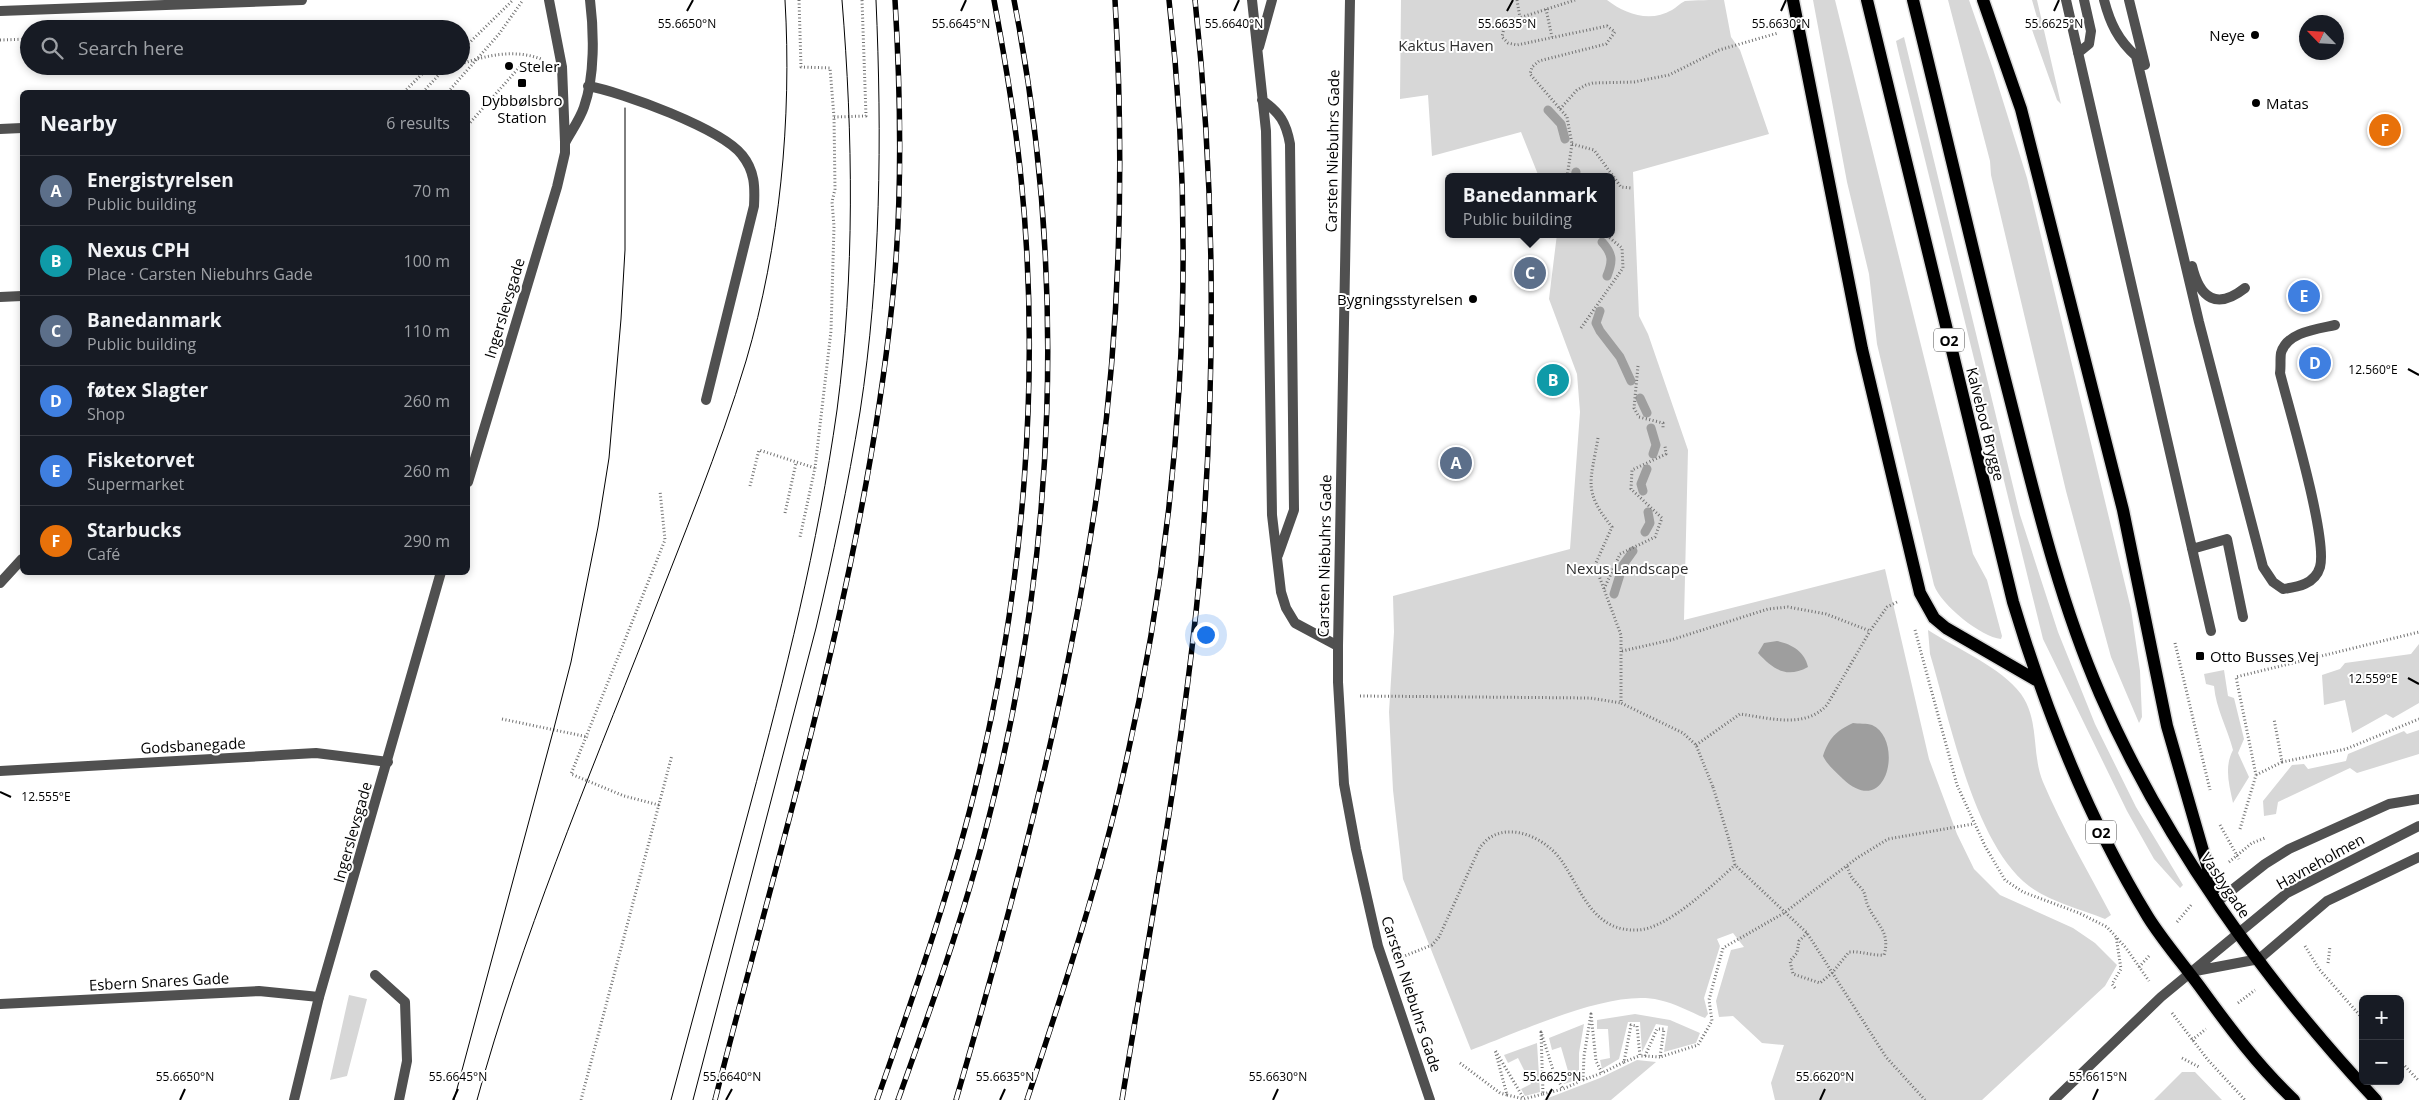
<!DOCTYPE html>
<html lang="en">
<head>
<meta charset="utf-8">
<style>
	body { margin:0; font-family:"Open Sans",sans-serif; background:#242831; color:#f1f3f6 }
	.controls { position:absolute; right:15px; bottom:15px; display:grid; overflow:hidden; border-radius:8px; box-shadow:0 2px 8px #0003 }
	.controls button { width:45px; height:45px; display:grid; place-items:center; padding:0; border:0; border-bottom:1px solid #363941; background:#171b24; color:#f1f3f6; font:25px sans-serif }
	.compass { position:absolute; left:2299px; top:15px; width:45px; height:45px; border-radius:50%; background:#171b24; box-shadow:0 2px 8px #0003; rotate:295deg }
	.you { position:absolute; left:1205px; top:634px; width:18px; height:18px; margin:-12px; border:4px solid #fff; border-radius:50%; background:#1a73e8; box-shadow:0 0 0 8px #1a73e833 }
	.badge { display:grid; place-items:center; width:32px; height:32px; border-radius:50%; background:#858687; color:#fff; font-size:16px; font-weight:700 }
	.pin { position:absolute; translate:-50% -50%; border:2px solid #fff; box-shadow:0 1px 5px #0006 }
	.popup { position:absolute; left:1445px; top:173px; width:170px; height:65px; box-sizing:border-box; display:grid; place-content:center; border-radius:8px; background:#171b24; filter:drop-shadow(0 1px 4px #0005); font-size:16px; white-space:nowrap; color:#9ea1a6 }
	.popup b { font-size:19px; color:#f1f3f6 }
	.popup::after { content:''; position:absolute; left:50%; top:100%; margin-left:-10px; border:10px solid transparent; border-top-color:#171b24 }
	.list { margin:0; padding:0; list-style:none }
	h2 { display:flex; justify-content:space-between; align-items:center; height:65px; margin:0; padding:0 20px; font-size:21px }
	h2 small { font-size:16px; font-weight:400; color:#9ea1a6 }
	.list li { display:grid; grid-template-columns:32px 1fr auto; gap:15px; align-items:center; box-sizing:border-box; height:70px; padding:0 20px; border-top:1px solid #363941 }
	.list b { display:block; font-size:19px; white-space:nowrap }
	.list p { margin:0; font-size:16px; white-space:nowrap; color:#9ea1a6 }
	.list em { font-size:16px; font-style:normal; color:#9ea1a6 }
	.icon { flex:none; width:28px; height:28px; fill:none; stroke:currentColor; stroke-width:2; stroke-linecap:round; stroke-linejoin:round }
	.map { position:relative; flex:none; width:2419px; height:1100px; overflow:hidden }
	.search { position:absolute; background:#171b24; box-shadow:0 2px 8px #0003; left:20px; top:20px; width:450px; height:55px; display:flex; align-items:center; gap:12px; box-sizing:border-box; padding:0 18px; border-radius:28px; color:#9ea1a6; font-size:19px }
	.panel { position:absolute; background:#171b24; box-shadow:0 2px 8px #0003; left:20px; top:90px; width:450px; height:485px; border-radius:8px }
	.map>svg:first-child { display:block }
	.green { fill:#d7d7d7 }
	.water { fill:#9e9e9e }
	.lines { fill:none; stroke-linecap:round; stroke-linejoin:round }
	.stream { stroke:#9e9e9e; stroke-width:9 }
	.primary-casing { stroke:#dbdbdb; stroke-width:15 }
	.path { stroke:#727272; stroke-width:3; stroke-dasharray:1 2.5; stroke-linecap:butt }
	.service { stroke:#505050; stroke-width:10 }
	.minor { stroke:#505050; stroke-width:10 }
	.tertiary { stroke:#505050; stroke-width:10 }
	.primary { stroke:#000; stroke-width:12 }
	.tram { stroke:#000; stroke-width:1 }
	.rail-casing { stroke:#000; stroke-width:5.5 }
	.rail { stroke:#fff; stroke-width:4; stroke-dasharray:11; stroke-linecap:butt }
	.path-bridge { stroke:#727272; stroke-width:3; stroke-dasharray:1 2.5; stroke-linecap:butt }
	.ticks { fill:none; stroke:#000; stroke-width:2 }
	.poi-dot { fill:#000; stroke:#fff; stroke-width:2 }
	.labels { text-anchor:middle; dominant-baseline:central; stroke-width:4; stroke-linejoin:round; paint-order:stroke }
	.shield { fill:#fff; stroke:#4c4c4c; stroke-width:1 }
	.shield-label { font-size:14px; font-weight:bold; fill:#000 }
	.poi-label { font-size:15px; fill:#000; stroke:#fff; text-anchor:start }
	.park-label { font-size:15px; fill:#2e2e2e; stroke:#fff }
	.street-label { font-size:15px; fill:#000; stroke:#fff }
	.ticks-label { font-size:12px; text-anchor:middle; fill:#000; stroke:#fff; stroke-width:4; stroke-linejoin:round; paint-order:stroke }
</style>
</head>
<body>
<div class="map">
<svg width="2419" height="1100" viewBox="0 0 2419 1100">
	<rect width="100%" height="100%" fill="#fff"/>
	<!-- green -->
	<path class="green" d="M1401 0H1607C1625 14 1650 23 1672 10 1676 8 1680 3 1685 1 1694 0 1713 0 1724 0L1731 37 1740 50 1769 134 1633 172 1639 316 1648 334 1688 450 1684 620 1885 569 1929 759 1957 834 1974 869 2000 895 2073 928 2095 943 2117 965 2105 986 1982 1100H1775L1771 1083 1784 1045 1762 1043 1733 1016 1719 1017 1716 1001 1731 950 1744 947 1733 933 1717 939 1720 946 1704 998 1708 1014 1705 1018C1690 1012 1675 1003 1659 1000 1611 988 1518 1033 1471 1050L1403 879 1393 790 1389 712 1394 632 1393 596 1570 549 1580 412 1577 374 1549 299 1557 234H1611V177H1539L1521 132 1432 156 1428 95 1400 99Z
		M1813 0H1835L1973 554 1987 580 2002 636 2001 639C1981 637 1941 605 1934 585L1877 344 1869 274 1847 182Z
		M1948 0H1969L1993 69 2027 178 2131 609 2140 671 2142 717 2139 723 2111 657 2102 624 2066 491 1991 175 1990 161Z
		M2032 0H2037L2061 104 2057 100 2030 24 2038 21Z
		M1904 37 2020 515 2058 632 2095 724 2136 807 2183 885 2180 888 2154 859 2127 811 2043 639 1898 50 1896 41Z
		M1928 630C1957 649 2001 667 2021 694 2040 721 2031 753 2043 782 2062 827 2088 871 2111 915L2105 919C2081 909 2050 902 2029 886 1974 844 1950 720 1930 654Z
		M2419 644V703L2393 718 2386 714 2352 733 2345 700 2324 705 2322 675 2340 669 2345 663 2411 654Z
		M2224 670 2228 696 2234 698 2244 739 2238 753 2249 777 2233 803C2229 784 2224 767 2233 750 2227 727 2216 709 2214 686L2206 684 2204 674Z
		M2419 730V754L2357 773 2350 768 2278 802 2276 814 2264 816 2263 801 2292 765 2304 764 2308 769 2346 761 2348 754 2404 731 2407 734Z
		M349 995 367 999 347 1076 330 1080Z
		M1635 1014 1670 1020 1700 1033 1696 1043 1664 1052 1668 1026 1656 1024 1642 1052 1640 1022H1628L1619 1059 1602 1069 1600 1060 1610 1058 1608 1029H1597V1020Z
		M1584 1024 1579 1053V1079L1564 1084 1559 1074 1568 1071 1561 1047 1552 1050 1549 1038Z
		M1537 1043 1540 1092 1525 1096 1521 1089 1531 1084 1518 1058 1508 1063 1504 1055Z
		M1637 1060 1656 1062 1611 1100H1543L1600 1078Z
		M2182 1072H2195L2222 1100H2154Z"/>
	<!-- water -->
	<path class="water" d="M1777 641C1792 644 1805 652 1808 667 1786 679 1773 669 1758 653L1764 643Z
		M1853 723C1858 724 1867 723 1872 725 1904 739 1888 821 1843 779 1836 772 1827 765 1823 756 1829 738 1836 731 1853 723Z"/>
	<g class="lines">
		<!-- stream -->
		<path class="stream" d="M1548 110 1561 124 1565 139
			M1575 177 1576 172
			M1602 242C1613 254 1613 261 1607 276
			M1600 311 1596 323 1600 331 1620 357 1631 381
			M1640 398 1647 413
			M1651 428 1656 445 1653 454
			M1643 491 1641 484 1647 469
			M1645 532 1650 523 1648 512
			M1614 594 1623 565 1633 551"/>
		<defs>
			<path id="primary" d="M1793 0 1862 349 1920 593 1934 618 1946 628 2036 680
				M1867 0 2013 602C2046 712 2088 819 2148 917 2163 941 2183 964 2200 987 2229 1027 2258 1066 2294 1100
				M1913 0C1945 130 1975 261 2008 391 2034 493 2058 597 2100 694 2163 840 2267 984 2376 1100
				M1983 0 2021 109 2123 510 2167 726 2214 889"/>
		</defs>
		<!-- primary casing -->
		<use href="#primary" class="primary-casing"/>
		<!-- path -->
		<path class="path" d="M799 0 801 67 830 68 834 117 835 189 832 202 834 226 831 331 815 468 800 537
			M1517 0 1520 18
			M1546 9 1552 37
			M198 29 378 23 394 29
			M0 40 29 39
			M461 51 513 0
			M461 64C487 55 515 49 541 59
			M440 66 444 70 454 66
			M404 92 425 71 419 66
			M423 92 447 66
			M448 92 499 34 523 0
			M1560 109 1577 90 1586 85 1593 83 1634 82 1669 75 1719 50 1778 33
			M834 117 866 116 862 0
			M468 125 524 62
			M1572 144 1594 150 1621 187 1631 188
			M1567 177 1572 144 1567 117 1530 74 1532 67 1539 61 1606 44 1615 32 1607 26 1517 45 1508 43 1502 37 1504 28 1513 20 1575 0
			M1581 328 1623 268 1622 248 1605 234
			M1638 366 1634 408 1639 417 1663 423V428
			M1598 438C1591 481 1582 490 1612 527L1595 565 1621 635V703L1683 733 1696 745 1713 787
			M750 486 759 450 815 468
			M785 513 796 463
			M1604 589 1620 554 1655 537 1662 518 1631 489 1632 470 1666 454 1665 446
			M1915 630 1957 785 1985 846 2005 880 2023 892 2079 913 2107 927 2126 948 2149 981
			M2175 643 2210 790
			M1622 651 1671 640 1768 609 1788 607 1826 614 1870 631 1887 607 1899 601
			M1360 696 1590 698 1621 703
			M502 719 588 737
			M1696 745 1740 714C1769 718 1805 729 1827 705L1870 631
			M2282 762 2346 749 2419 719
			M2256 775 2282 762 2274 719
			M659 805 624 796 571 774 665 540 660 491
			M2220 825 2239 859
			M2240 829 2256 775 2236 677 2419 632
			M1729 840 1735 865 1807 933 1886 1057 1925 1100
			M2229 862 2252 843 2265 838
			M2177 922 2192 904
			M1807 933 1799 941 1797 953 1790 961 1793 974 1820 983 1832 973 1849 952C1862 951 1872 956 1884 955 1891 932 1876 924 1868 906 1865 900 1866 893 1861 888 1852 878 1852 880 1847 866
			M2305 946 2319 969 2363 1019
			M1402 957 1432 945 1439 937 1480 847C1483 844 1487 839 1491 837 1514 823 1547 840 1561 860 1582 890 1592 932 1638 930 1667 929 1714 884 1735 865
			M2328 963 2330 946
			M2139 967 2149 956
			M2115 988 2112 984 2121 969 2116 936
			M2238 1003 2255 990
			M2172 1013 2208 1060 2245 1100
			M2192 1040 2206 1029
			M1645 1056 1660 1057
			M2182 1058 2199 1067
			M2400 1061 2419 1081
			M1624 1062 1639 1056
			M1460 1063 1500 1093 1507 1095 1495 1050 1524 1099 1543 1094 1541 1032 1554 1073 1563 1089 1583 1080 1584 1056 1591 1014 1596 1061 1602 1073 1624 1062 1631 1025 1637 1026 1640 1056H1645L1657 1029H1664L1660 1057 1698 1045 1712 1021 1709 1000 1723 948 1784 913 1857 858 1888 839 1973 824
			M1583 1080 1602 1073
			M1543 1094 1563 1089
			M1507 1095 1524 1099
			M581 1100 672 755"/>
		<!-- service -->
		<path class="service" d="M1252 0 1266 131 1272 515 1281 592 1286 608 1295 623 1338 646
			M2066 0 2211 631
			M2104 0C2110 23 2118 40 2136 56L2199 322 2263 567 2273 582 2283 589C2298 587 2315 584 2320 567 2328 538 2289 409 2280 373 2281 367 2280 359 2281 353 2287 332 2317 329 2335 325
			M2129 0 2145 65
			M1259 47 1272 0
			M2078 53 2089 44 2091 31 2084 0
			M588 86C622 92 722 129 742 155 755 171 755 187 754 206L706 400
			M1262 100C1280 113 1286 122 1290 144L1294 510 1278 555
			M0 129 22 128
			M2192 266C2200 299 2217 310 2245 288
			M2192 549 2227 539 2243 617
			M375 975 405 1002 407 1061 399 1100"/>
		<!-- minor -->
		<path class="minor" d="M1350 0 1338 646V682L1344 784 1356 849 1378 946 1430 1100
			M0 297 22 296
			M0 583 22 559
			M0 771 316 753 388 762
			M2218 901 2265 864 2289 849 2389 804 2419 799
			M2190 972 2259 959 2327 901 2419 857
			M0 1004 259 991 319 997
			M2054 1100 2161 997 2287 893 2419 826"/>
		<!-- tertiary -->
		<path class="tertiary" d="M0 11 302 0
			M566 141C572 130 580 119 584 107 595 76 594 32 590 0
			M468 482 557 187 565 153V142L562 67 549 0
			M294 1100 319 997 441 572"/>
		<!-- primary -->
		<use href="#primary" class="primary"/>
		<!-- tram -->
		<path class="tram" d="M454 1100 554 728 571 662 598 527 609 458 621 319 625 250V108
			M477 1100C521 939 587 782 648 627 682 539 719 451 746 361 780 246 792 119 785 0
			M671 1100C697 1002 724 904 750 806 785 676 818 545 837 410 855 274 853 136 842 0
			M693 1100 816 628C833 556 848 485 860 412 881 276 882 137 876 0"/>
		<defs>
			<path id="rail" d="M715 1100C782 837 864 575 892 304 903 203 901 101 895 0
				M877 1100C914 994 952 887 978 777 1024 586 1041 374 1021 178 1015 118 1005 59 994 0
				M898 1100C931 1008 964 916 988 821 1057 553 1067 272 1014 0
				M956 1100C1016 894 1072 684 1100 471 1121 315 1124 157 1115 0
				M1027 1100C1063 991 1099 883 1124 771 1182 519 1198 257 1169 0
				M1122 1100C1151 921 1185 742 1201 561 1216 374 1215 186 1195 0"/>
		</defs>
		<!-- rail casing -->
		<use href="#rail" class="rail-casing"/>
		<!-- rail -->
		<use href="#rail" class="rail"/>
		<!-- path-bridge -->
		<path class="path-bridge" d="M1713 787 1729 840"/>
	</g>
	<!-- ticks -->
	<path class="ticks" d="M687 11 693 0M961 11 966 0M1234 11 1239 0M1507 11 1513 0M1781 11 1786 0M2054 11 2059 0M2408 369 2419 375M2408 678 2419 684M0 792 11 797M180 1100 185 1089M453 1100 458 1089M726 1100 732 1089M1000 1100 1005 1089M1273 1100 1278 1089M1546 1100 1552 1089M1820 1100 1825 1089M2093 1100 2098 1089"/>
	<!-- markers -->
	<g class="poi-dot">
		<circle cx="2255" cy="35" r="5"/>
		<circle cx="509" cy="66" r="5"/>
		<rect x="517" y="78" width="10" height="10" rx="2.5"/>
		<circle cx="2256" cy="103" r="5"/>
		<circle cx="1473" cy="299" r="5"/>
		<rect x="2195" y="651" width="10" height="10" rx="2.5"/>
	</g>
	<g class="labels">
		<!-- shield labels -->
		<g class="shield">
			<rect x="1934" y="328.5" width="30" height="23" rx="4"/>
			<rect x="2086" y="820.5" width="30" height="23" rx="4"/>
		</g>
		<g class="shield-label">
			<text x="1949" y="340">O2</text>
			<text x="2101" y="832">O2</text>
		</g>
		<!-- poi labels -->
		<g class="poi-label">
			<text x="2245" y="35" text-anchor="end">Neye</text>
			<text x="519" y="66">Steler</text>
			<text x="522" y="100" text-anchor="middle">Dybbølsbro<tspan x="522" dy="17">Station</tspan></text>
			<text x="2266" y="103">Matas</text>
			<text x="1463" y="299" text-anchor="end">Bygningsstyrelsen</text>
			<text x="2210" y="656">Otto Busses Vej</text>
		</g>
		<!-- park labels -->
		<g class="park-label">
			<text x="1446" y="45">Kaktus Haven</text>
			<text x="1627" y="568">Nexus Landscape</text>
		</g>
		<!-- street labels -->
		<g class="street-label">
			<text transform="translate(1332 151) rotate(-89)">Carsten Niebuhrs Gade</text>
			<text transform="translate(504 308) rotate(-73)">Ingerslevsgade</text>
			<text transform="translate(1986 424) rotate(76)">Kalvebod Brygge</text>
			<text transform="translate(1324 556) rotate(-89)">Carsten Niebuhrs Gade</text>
			<text transform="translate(193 745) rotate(-3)">Godsbanegade</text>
			<text transform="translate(352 832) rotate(-74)">Ingerslevsgade</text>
			<text transform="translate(2320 861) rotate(-29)">Havneholmen</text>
			<text transform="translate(2226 885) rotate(56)">Vasbygade</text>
			<text transform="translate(159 981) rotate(-3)">Esbern Snares Gade</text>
			<text transform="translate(1412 994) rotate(72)">Carsten Niebuhrs Gade</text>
		</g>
	</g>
	<g class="ticks-label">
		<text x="687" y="28">55.6650°N</text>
		<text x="961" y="28">55.6645°N</text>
		<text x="1234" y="28">55.6640°N</text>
		<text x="1507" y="28">55.6635°N</text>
		<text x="1781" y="28">55.6630°N</text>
		<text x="2054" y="28">55.6625°N</text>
		<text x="2373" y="374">12.560°E</text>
		<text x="2373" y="683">12.559°E</text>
		<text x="46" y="801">12.555°E</text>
		<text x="185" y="1081">55.6650°N</text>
		<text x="458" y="1081">55.6645°N</text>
		<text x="732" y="1081">55.6640°N</text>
		<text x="1005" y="1081">55.6635°N</text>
		<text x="1278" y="1081">55.6630°N</text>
		<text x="1552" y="1081">55.6625°N</text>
		<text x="1825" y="1081">55.6620°N</text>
		<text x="2098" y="1081">55.6615°N</text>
	</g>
</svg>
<div class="controls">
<button>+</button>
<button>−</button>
</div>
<svg class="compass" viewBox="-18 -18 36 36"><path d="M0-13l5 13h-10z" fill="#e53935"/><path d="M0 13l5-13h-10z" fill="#9ea1a6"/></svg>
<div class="you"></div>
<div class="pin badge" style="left:1456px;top:463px;background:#5c6f8a">A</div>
<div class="pin badge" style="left:1553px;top:380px;background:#0f9aa8">B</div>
<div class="pin badge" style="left:1530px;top:273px;background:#5c6f8a">C</div>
<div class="popup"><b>Banedanmark</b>Public building</div>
<div class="pin badge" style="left:2315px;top:363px;background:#3f7fe0">D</div>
<div class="pin badge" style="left:2304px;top:296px;background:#3f7fe0">E</div>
<div class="pin badge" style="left:2385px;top:130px;background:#e8710a">F</div>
<div class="search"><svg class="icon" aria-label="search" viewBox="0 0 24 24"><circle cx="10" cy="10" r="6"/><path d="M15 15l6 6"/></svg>Search here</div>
<section class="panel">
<h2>Nearby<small>6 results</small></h2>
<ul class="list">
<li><span class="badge" style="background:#5c6f8a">A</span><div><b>Energistyrelsen</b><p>Public building</p></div><em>70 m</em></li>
<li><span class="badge" style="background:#0f9aa8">B</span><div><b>Nexus CPH</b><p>Place · Carsten Niebuhrs Gade</p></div><em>100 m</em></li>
<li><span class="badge" style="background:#5c6f8a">C</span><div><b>Banedanmark</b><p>Public building</p></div><em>110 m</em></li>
<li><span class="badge" style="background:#3f7fe0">D</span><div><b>føtex Slagter</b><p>Shop</p></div><em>260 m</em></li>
<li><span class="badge" style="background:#3f7fe0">E</span><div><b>Fisketorvet</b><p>Supermarket</p></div><em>260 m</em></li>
<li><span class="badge" style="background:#e8710a">F</span><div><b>Starbucks</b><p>Café</p></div><em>290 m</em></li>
</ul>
</section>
</div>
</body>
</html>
